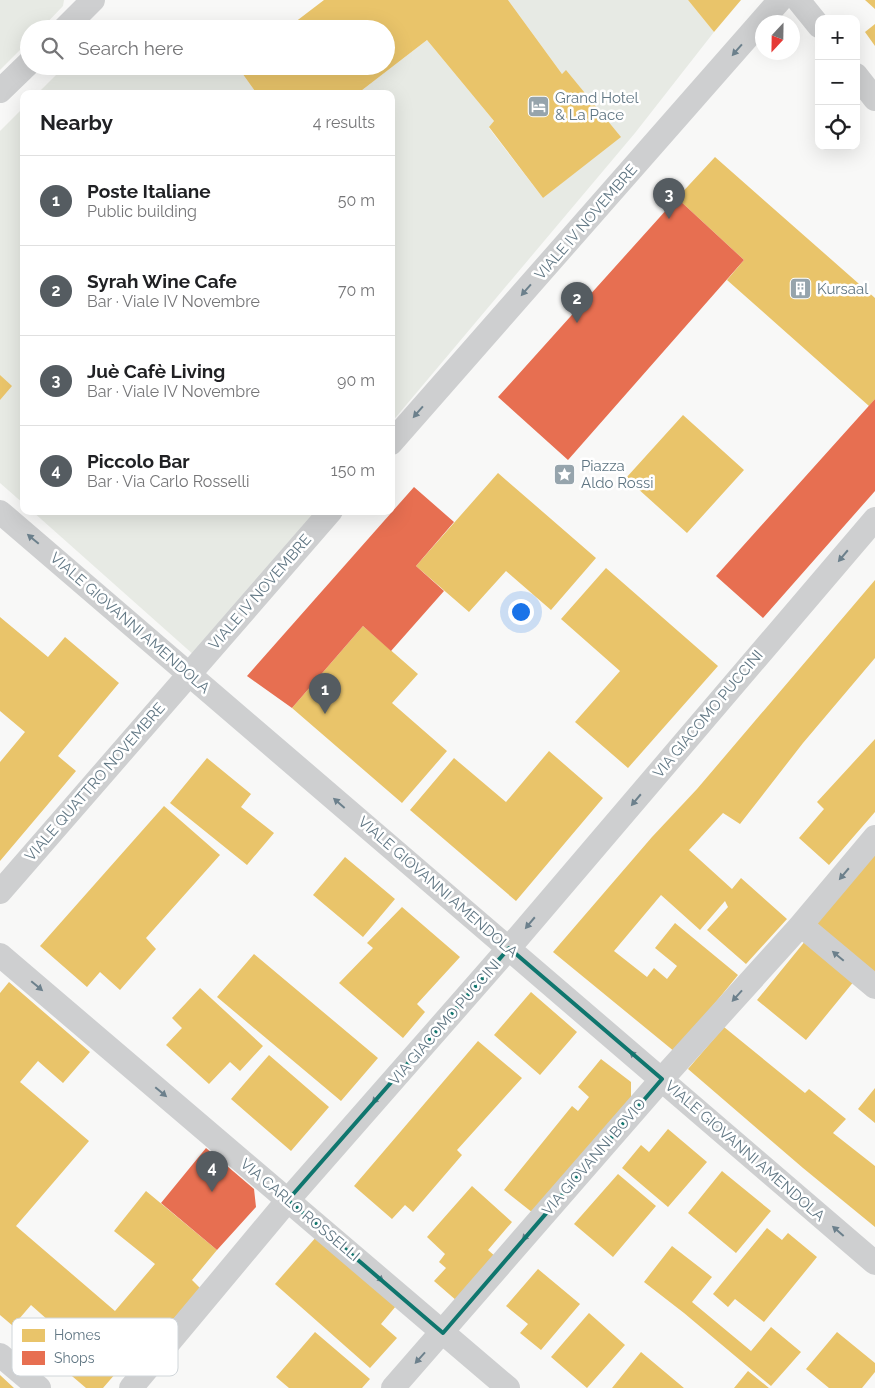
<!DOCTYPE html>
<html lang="en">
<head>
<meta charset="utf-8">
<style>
	body { margin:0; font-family:Raleway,sans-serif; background:#f2f2f2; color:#202124 }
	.controls { position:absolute; right:15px; top:15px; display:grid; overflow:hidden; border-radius:10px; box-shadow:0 5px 20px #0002 }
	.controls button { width:45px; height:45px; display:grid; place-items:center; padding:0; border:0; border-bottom:1px solid #e0e0e0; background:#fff; color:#202124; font:25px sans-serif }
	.compass { position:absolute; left:755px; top:15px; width:45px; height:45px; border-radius:50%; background:#fff; box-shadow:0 5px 20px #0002; rotate:202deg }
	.you { position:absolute; left:520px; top:611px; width:18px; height:18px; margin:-12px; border:4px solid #fff; border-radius:50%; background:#1a73e8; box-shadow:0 0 0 8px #1a73e833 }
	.badge { display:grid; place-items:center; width:32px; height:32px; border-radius:50%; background:#555c61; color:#fff; font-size:16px; font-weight:700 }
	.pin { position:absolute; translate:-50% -41px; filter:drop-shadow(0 1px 2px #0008) }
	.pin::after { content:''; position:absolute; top:26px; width:18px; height:15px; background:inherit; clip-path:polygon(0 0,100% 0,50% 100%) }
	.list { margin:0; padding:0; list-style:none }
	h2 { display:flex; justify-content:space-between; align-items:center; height:65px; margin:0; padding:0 20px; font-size:21px }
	h2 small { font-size:16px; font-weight:400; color:#757577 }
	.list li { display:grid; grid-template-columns:32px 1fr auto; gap:15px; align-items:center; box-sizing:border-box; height:90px; padding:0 20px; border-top:1px solid #e0e0e0 }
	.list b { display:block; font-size:19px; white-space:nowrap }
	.list p { margin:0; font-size:16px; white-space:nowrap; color:#757577 }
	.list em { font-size:16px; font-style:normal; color:#757577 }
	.icon { flex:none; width:28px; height:28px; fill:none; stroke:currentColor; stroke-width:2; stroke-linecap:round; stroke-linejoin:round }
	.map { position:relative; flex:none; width:875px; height:1388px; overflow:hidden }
	.search { position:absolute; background:#fff; box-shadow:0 5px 20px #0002; left:20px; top:20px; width:375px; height:55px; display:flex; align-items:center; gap:12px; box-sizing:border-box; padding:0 18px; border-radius:28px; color:#757577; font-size:19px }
	.panel { position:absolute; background:#fff; box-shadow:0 5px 20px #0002; left:20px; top:90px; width:375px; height:425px; border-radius:10px }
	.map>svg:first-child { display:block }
	.green { fill:#e7eae4 }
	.homes { fill:#e9c46a }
	.shops { fill:#e76f51 }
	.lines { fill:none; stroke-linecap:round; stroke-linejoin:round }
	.minor { stroke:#cecfd0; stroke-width:24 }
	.oneway { fill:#6c808c }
	.marked { fill:none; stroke:#0f766e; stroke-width:4; stroke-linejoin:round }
	.labels { text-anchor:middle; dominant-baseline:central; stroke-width:5; stroke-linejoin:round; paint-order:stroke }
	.poi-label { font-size:15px; fill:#617784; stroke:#fff; text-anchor:start }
	.street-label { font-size:15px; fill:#617784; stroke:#fff }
	.key { fill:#fff; stroke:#d0d6da; stroke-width:1 }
	.key-label { font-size:14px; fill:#617784 }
</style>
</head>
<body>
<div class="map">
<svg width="875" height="1388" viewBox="0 0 875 1388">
	<rect width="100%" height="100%" fill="#f8f8f7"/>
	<!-- green -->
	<path class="green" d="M0 0H64L63 6 41 29H29V41L0 70Z
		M508 0H688L714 32 635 133 391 423V94H357L427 40 494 121 489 128 543 198 620 136 566 71 562 74Z
		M109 21 177 29H102Z
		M65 66H237L257 94H37Z
		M24 107V504L0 483V131Z
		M32 511H317L195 656Z"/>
	<!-- homes -->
	<path class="homes" d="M324 0H508L562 74 566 70 621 137 543 198 489 127 494 121 427 40 357 94H257L237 66H386V29H286Z
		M688 0H741L714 32Z
		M865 0H875V9Z
		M875 24V46L865 32Z
		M715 157 875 298V399L869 406 727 280 744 260 677 198Z
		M0 375 12 386 0 400Z
		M683 415 744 470 687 533 626 478Z
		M498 473 596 558 551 610 506 571 469 612 416 566Z
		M606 568 718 666 628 768 575 722 620 671 561 619Z
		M875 580V658L803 743 740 824 723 813 689 850 732 889 741 878 787 919 746 964 707 930 728 907 725 901 700 930 661 895 614 951 647 977 654 968 667 979 677 966 655 948 675 923 738 975 675 1052 553 952 652 837 697 789Z
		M0 617 48 657 65 637 119 683 58 756 76 771 0 861V762L25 732 0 711Z
		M363 626 418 674 392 703 447 751 402 803 292 708Z
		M875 739V812L829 865 799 838 824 809 817 802Z
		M549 751 603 798 516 901 410 810 454 758 506 802Z
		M207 758 251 794 241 807 274 833 247 865 170 803Z
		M164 806 220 855 146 938 156 949 120 990 100 972 87 987 40 946Z
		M875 852V975L815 924Z
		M345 857 395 899 363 937 313 895Z
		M402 907 460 957 417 1004 425 1012 403 1038 339 983 373 948 367 943Z
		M806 940 855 980 806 1040 757 1000Z
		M254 954 378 1058 341 1101 217 997Z
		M9 982 90 1052 63 1083 38 1061 20 1082 89 1141 16 1226 115 1311 155 1264 114 1231 146 1191 217 1250 192 1280 200 1288 148 1349 142 1343 103 1388H86L32 1342 49 1321 31 1305 13 1326 0 1315V993Z
		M200 988 263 1046 240 1071 230 1062 209 1084 166 1045 182 1028 172 1018Z
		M531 992 577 1032 540 1075 494 1035Z
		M724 1027 805 1093 809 1089 846 1119 833 1133 875 1166V1227L803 1168 688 1069Z
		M478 1041 522 1078 457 1150 462 1155 413 1212 405 1205 392 1219 354 1186Z
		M269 1055 329 1107 291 1151 231 1099Z
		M601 1059 631 1082V1099L533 1213 504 1190 572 1106 578 1111 589 1097 578 1087Z
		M875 1088V1123L858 1109Z
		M668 1129 707 1162 668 1207 622 1168 641 1145 649 1152Z
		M722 1171 771 1211 736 1253 688 1213Z
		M618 1174 656 1206 613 1257 574 1224Z
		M472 1186 512 1222 488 1250 496 1257 457 1301 434 1281 446 1268 439 1262 445 1254 427 1237Z
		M767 1228 782 1240 788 1233 817 1257 764 1322 735 1299 728 1307 713 1294Z
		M317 1236 396 1306 381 1324 397 1338 370 1368 275 1284Z
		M672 1246 712 1277 692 1302 751 1351 771 1327 801 1352 771 1386 684 1313 644 1282Z
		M538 1269 580 1304 541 1350 520 1333 528 1324 506 1306Z
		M589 1313 625 1345 587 1388 551 1357Z
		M315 1332 370 1379 362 1388H289L276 1377Z
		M837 1332 875 1363V1372L862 1388H829L806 1369Z
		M641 1352 684 1388H612Z
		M748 1371 769 1388H734Z
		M0 1375 14 1388H0Z"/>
	<!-- shops -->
	<path class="shops" d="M677 198 744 260 568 460 498 397Z
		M875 399V491L763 618 716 576Z
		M414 487 454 522 416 566 444 591 391 651 363 626 292 708 247 676Z
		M206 1148 254 1189 256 1207 217 1250 161 1203Z"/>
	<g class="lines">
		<!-- minor -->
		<path class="minor" d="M798 0 819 26
			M64 29 93 0
			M856 75 875 99
			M0 91 29 63
			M391 443 780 0
			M0 512 875 1263
			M0 892 331 511
			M801 925 875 987
			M0 955 508 1388
			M0 1355 39 1388
			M131 1388 288 1200 509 948 875 519
			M393 1388 662 1079 801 925 875 837"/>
	</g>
	<!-- one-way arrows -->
	<defs><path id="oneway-solid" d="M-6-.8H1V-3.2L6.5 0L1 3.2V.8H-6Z" transform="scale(1.25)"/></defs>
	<g class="oneway">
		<use href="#oneway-solid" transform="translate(737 50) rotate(131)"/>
		<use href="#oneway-solid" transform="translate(526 290) rotate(131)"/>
		<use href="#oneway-solid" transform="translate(418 412) rotate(131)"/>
		<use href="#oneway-solid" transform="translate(33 539) rotate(-140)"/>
		<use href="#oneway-solid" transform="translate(843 556) rotate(130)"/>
		<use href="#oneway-solid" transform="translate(636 800) rotate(130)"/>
		<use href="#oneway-solid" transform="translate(339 803) rotate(-139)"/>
		<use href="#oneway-solid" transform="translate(844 874) rotate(130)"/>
		<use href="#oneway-solid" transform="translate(530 923) rotate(130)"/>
		<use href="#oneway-solid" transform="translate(838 956) rotate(-140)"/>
		<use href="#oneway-solid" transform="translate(37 986) rotate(40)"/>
		<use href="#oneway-solid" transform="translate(737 996) rotate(132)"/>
		<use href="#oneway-solid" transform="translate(635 1056) rotate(-139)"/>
		<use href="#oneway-solid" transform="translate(161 1092) rotate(40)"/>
		<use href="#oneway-solid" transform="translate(377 1098) rotate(131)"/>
		<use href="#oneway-solid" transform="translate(838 1231) rotate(-139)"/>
		<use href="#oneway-solid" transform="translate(527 1235) rotate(131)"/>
		<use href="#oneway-solid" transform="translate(378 1277) rotate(40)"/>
		<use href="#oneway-solid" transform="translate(420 1358) rotate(132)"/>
	</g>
	<!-- marked area -->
	<path class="marked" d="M509 948 662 1079 443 1333 288 1200Z"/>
	<!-- icons -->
	<defs>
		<symbol id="hotel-square" viewBox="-11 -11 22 22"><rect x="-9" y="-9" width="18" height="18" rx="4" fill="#96a4ac" stroke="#fff"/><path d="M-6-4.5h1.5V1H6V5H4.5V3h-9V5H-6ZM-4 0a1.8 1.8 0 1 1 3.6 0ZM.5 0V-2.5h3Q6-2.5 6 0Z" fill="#fff"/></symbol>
		<symbol id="building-square" viewBox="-11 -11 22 22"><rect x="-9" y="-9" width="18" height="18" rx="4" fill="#96a4ac" stroke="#fff"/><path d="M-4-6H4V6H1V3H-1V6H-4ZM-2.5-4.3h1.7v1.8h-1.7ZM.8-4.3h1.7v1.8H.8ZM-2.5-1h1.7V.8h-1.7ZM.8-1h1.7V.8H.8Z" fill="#fff"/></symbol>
		<symbol id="sight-square" viewBox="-11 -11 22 22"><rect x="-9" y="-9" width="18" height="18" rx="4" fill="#96a4ac" stroke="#fff"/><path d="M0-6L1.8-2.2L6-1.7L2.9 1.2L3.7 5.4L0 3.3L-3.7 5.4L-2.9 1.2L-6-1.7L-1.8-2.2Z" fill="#fff"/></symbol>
	</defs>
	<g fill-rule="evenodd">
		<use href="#hotel-square" x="526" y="94" width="25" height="25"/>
		<use href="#building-square" x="788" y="276" width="25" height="25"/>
		<use href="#sight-square" x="552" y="462" width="25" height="25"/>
	</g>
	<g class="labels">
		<!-- poi labels -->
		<g class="poi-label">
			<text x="555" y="98">Grand Hotel<tspan x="555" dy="17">&amp; La Pace</tspan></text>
			<text x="817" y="289">Kursaal</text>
			<text x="581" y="466">Piazza<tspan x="581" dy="17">Aldo Rossi</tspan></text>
		</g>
		<!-- street labels -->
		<g class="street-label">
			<text transform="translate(586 222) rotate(-49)">VIALE IV NOVEMBRE</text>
			<text transform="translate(260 592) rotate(-49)">VIALE IV NOVEMBRE</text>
			<text transform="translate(130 623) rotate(41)">VIALE GIOVANNI AMENDOLA</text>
			<text transform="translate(708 714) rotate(-50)">VIA GIACOMO PUCCINI</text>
			<text transform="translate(95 782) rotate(-49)">VIALE QUATTRO NOVEMBRE</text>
			<text transform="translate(438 887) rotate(41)">VIALE GIOVANNI AMENDOLA</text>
			<text transform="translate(445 1022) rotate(-49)">VIA GIACOMO PUCCINI</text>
			<text transform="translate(745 1151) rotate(41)">VIALE GIOVANNI AMENDOLA</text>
			<text transform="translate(594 1157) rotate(-49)">VIA GIOVANNI BOVIO</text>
			<text transform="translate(300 1210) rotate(40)">VIA CARLO ROSSELLI</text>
		</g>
	</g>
	<!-- legend -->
	<rect x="12" y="1318" width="166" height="58" rx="8" class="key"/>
	<rect x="22" y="1329" width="23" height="13" fill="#e9c46a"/>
	<rect x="22" y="1351" width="23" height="14" fill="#e76f51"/>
	<g class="key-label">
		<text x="54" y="1340">Homes</text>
		<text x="54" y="1363">Shops</text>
	</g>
</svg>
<div class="controls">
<button>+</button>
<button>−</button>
<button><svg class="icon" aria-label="locate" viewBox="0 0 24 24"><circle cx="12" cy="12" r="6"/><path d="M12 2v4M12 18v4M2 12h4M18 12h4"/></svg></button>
</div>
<svg class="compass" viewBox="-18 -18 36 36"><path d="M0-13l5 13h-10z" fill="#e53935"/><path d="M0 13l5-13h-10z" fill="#757577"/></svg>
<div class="you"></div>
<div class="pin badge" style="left:325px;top:714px">1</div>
<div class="pin badge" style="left:577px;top:323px">2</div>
<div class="pin badge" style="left:669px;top:219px">3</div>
<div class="pin badge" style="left:212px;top:1192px">4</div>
<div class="search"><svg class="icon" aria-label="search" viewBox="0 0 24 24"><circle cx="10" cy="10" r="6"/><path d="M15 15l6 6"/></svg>Search here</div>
<section class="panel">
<h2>Nearby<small>4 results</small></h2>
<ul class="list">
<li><span class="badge">1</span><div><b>Poste Italiane</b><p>Public building</p></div><em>50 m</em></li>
<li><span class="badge">2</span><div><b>Syrah Wine Cafe</b><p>Bar · Viale IV Novembre</p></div><em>70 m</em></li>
<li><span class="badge">3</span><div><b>Juè Cafè Living</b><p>Bar · Viale IV Novembre</p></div><em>90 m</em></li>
<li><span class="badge">4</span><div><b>Piccolo Bar</b><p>Bar · Via Carlo Rosselli</p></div><em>150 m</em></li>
</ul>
</section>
</div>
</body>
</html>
